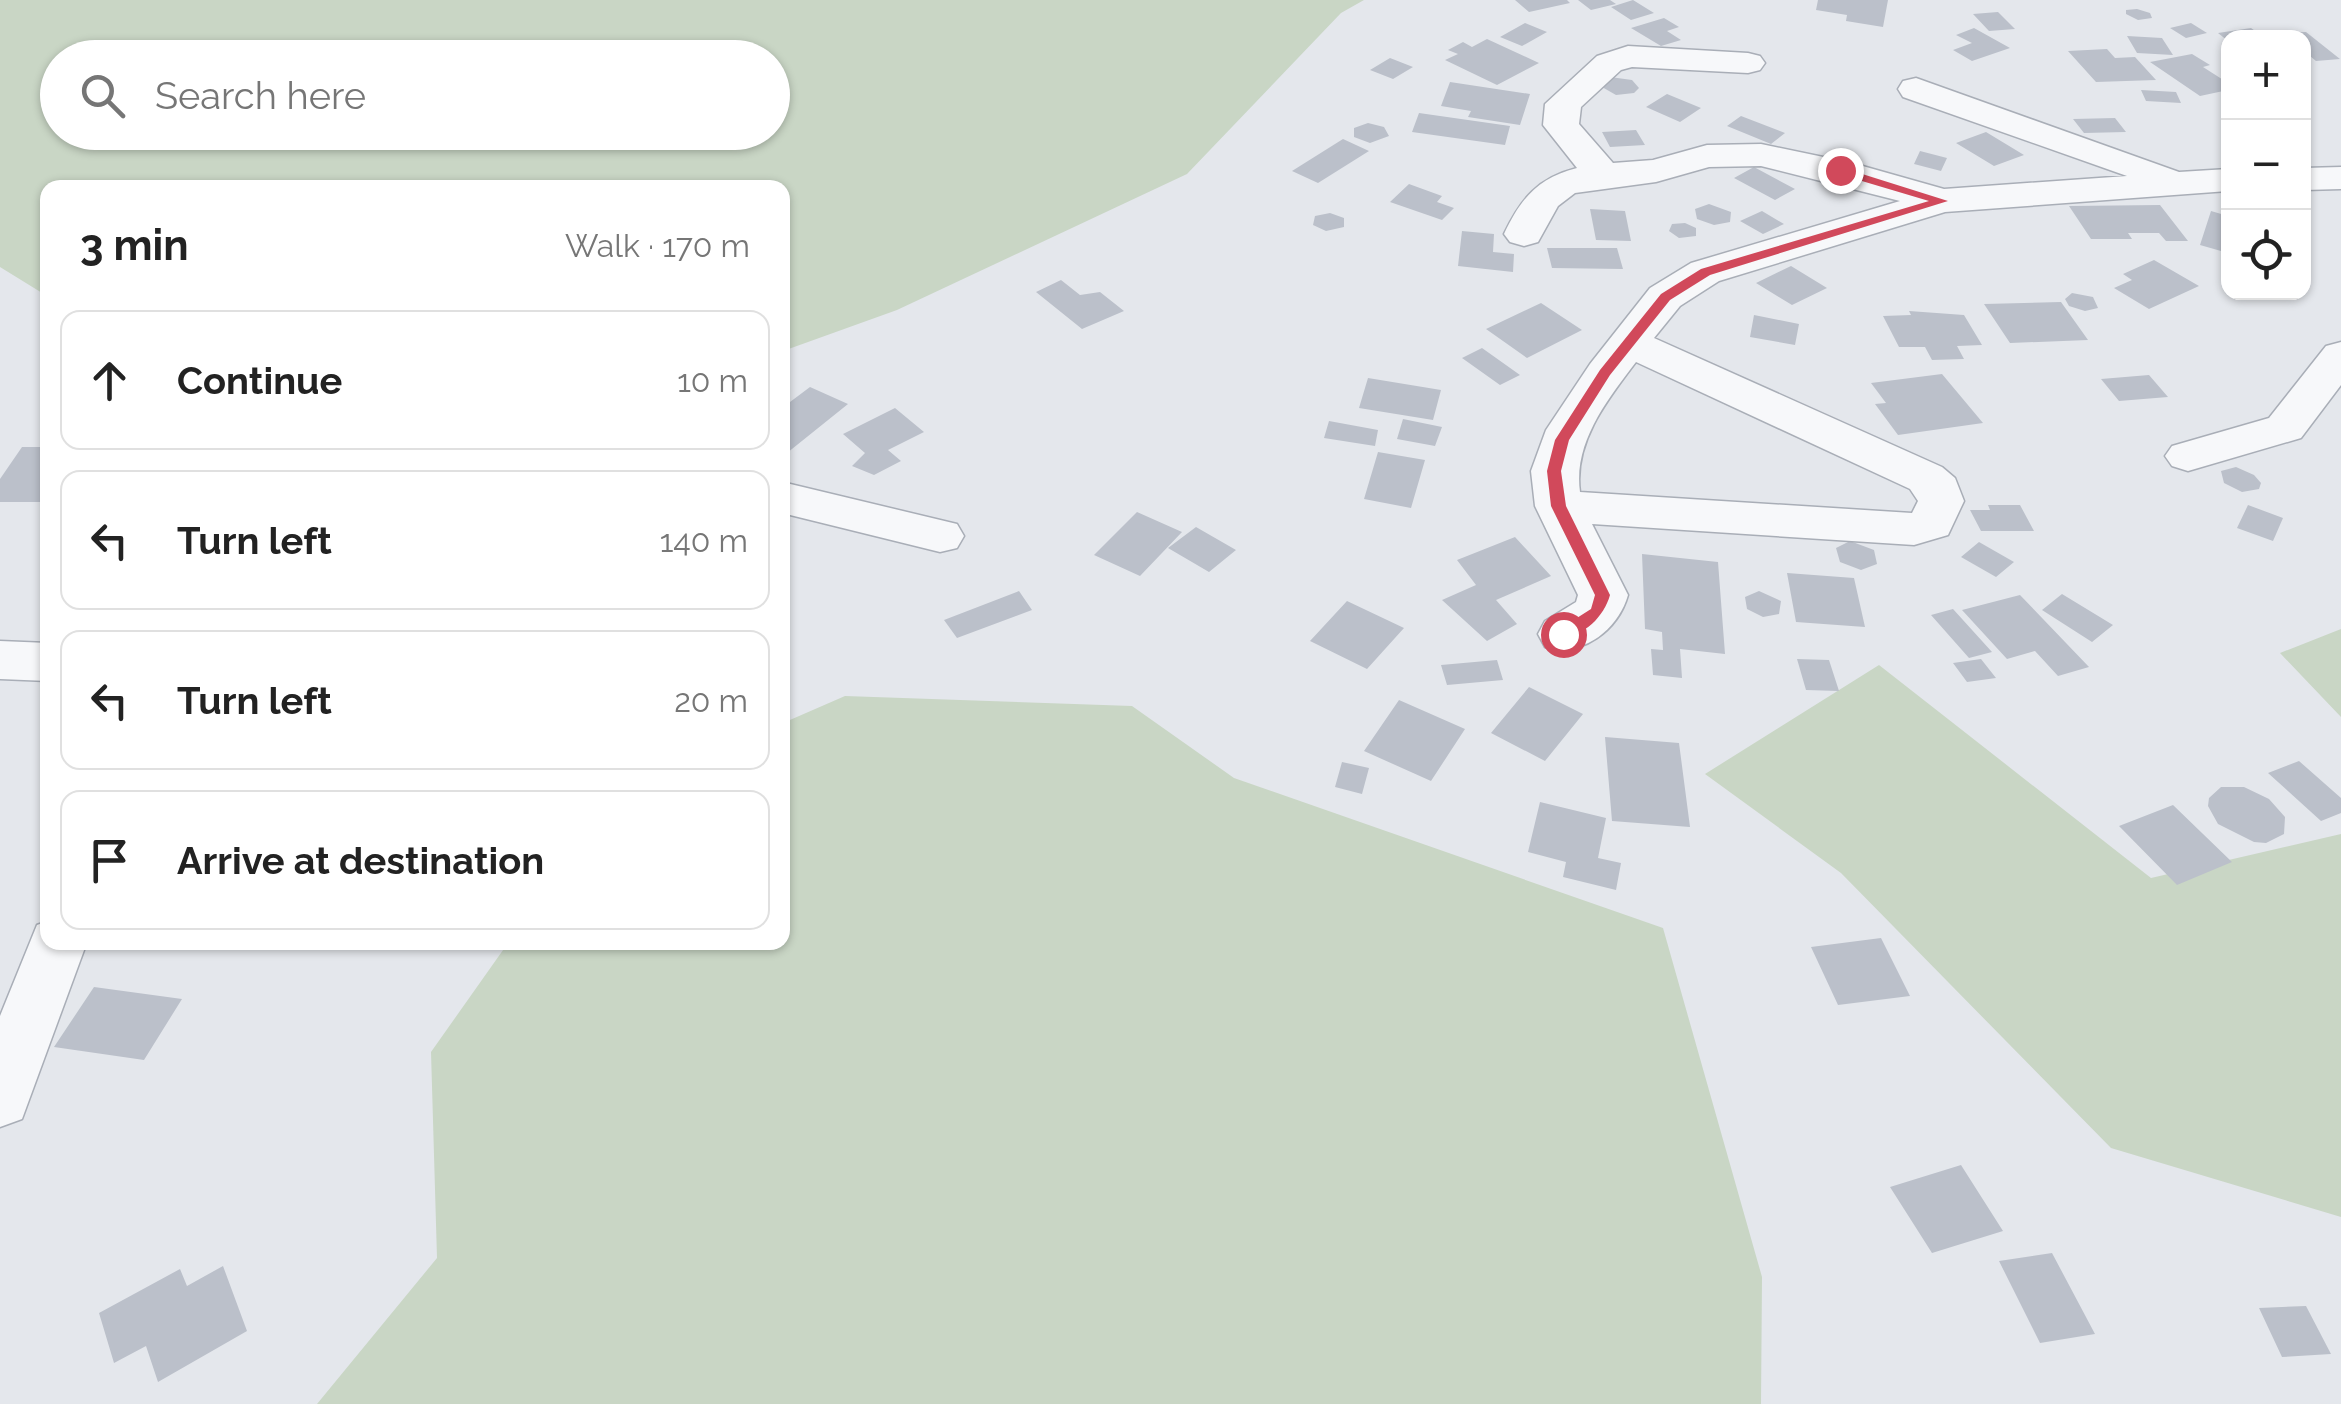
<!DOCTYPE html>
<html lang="en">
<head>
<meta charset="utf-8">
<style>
	body { margin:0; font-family:Raleway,sans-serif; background:#f2f2f2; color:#222 }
	.controls { position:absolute; right:30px; top:30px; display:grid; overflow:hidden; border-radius:20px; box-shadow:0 2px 8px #0004 }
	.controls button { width:90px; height:90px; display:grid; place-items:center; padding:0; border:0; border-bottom:2px solid #e0e0e0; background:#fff; color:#222; font:50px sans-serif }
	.stop { position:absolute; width:30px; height:30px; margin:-22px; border:8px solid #d1495b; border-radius:50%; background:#fff }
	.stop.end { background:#d1495b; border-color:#fff; box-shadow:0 2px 10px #0008 }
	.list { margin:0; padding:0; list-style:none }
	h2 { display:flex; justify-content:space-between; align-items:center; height:130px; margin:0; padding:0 40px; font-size:42px }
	h2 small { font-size:32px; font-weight:400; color:#767676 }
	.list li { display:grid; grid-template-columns:65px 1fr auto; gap:30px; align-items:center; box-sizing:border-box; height:140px; margin:0 20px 20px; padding:0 20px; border:2px solid #e0e0e0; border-radius:20px }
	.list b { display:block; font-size:38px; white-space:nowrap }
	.list em { font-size:32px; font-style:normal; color:#767676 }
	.icon { flex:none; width:55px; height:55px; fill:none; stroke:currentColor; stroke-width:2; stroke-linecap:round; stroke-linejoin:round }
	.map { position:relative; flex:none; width:2341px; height:1404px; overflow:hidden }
	.search { position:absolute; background:#fff; box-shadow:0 2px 8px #0004; left:40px; top:40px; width:750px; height:110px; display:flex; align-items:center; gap:25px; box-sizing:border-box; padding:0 35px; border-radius:55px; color:#767676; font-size:38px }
	.panel { position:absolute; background:#fff; box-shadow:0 2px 8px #0004; left:40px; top:180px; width:750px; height:770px; border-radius:20px }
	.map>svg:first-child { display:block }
	.green { fill:#c9d6c5; fill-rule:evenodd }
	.building { fill:#bbc0ca }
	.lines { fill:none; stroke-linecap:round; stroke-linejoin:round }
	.minor-casing { stroke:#a9aeb7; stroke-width:3 }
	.minor { fill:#f7f8fa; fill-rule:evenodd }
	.route { fill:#d1495b }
</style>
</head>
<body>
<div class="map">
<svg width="2341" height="1404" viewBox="0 0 2341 1404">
	<rect width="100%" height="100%" fill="#e4e7ec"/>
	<!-- green -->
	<path class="green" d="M0 0H1364L1341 13 1187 174 897 310 783 351 782 188H48L47 296 0 267ZM58 58H772V132H58Z
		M2341 629V717L2280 653Z
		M1879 665 2151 878 2341 834V1217L2111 1148 1841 873 1705 774Z
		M845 696 1132 706 1234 778 1663 928 1762 1277 1761 1404H317L437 1258 431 1052 508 943 782 942 783 723Z"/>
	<!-- building -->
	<path class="building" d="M1515 0H1567L1570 3 1529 12Z
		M1578 0H1610L1616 4 1591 10Z
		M1633 0 1654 13 1631 20 1611 7Z
		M1818 0H1888L1883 27 1846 21 1847 15 1816 10Z
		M2137 9 2150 13 2152 18 2138 20 2126 14V10Z
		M1998 12 2015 29 1989 31 1973 14Z
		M1664 18 1679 27 1667 31 1681 40 1661 46 1631 28Z
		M1525 23 1547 32 1522 46 1500 37Z
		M2191 23 2207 33 2186 38 2170 28Z
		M1974 28 2010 48 1972 61 1953 50 1972 43 1956 35Z
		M2251 28 2265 38H2228V41L2218 33Z
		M2306 32 2340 59 2316 61 2304 51V38H2287L2282 33Z
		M2127 36 2162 38 2173 55 2137 53Z
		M1487 39 1539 63 1497 85 1445 60 1458 54 1448 50 1463 42 1472 47Z
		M2107 49 2115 58 2135 57 2156 80 2096 82 2068 51Z
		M2192 54 2210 65 2203 67 2228 83V90L2200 96 2150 62Z
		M1390 58 1413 67 1393 79 1370 70Z
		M1610 77 1632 80 1639 88 1634 93 1616 95 1602 87Z
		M1450 82 1530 94 1520 125 1468 117 1471 111 1441 106Z
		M2141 90 2176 92 2181 103 2146 101Z
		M1667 94 1701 108 1680 122 1646 107Z
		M1419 113 1510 126 1505 145 1412 132Z
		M1741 116 1785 133 1771 144 1727 126Z
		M2115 118 2126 132 2084 133 2073 119Z
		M1368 123 1384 127 1389 136 1370 143 1354 137V128Z
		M1636 130 1645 145 1610 147 1602 132Z
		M1986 132 2024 155 1994 166 1956 143Z
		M1343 139 1369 151 1318 183 1292 171Z
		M1920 151 1947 158 1941 171 1914 164Z
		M1754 167 1795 189 1775 200 1734 178Z
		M1409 184 1442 196 1437 202 1454 208 1442 220 1390 202Z
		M1709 204 1731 212 1730 222 1714 225 1697 219 1695 209Z
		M2160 205 2188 241H2166L2159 233H2128L2132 239H2091L2069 206Z
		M1590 209 1625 211 1631 241 1596 240Z
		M1762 211 1784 224 1763 234 1740 221Z
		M2211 211 2228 216V253L2200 245Z
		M1330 213 1344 218V227L1326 231 1313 225 1315 216Z
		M1685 223 1696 228V236L1679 238 1669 231 1672 224Z
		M1462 231 1494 234 1493 252 1514 254 1513 272 1458 266Z
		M1547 248H1617L1623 269 1552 268Z
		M2154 260 2199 286 2149 309 2114 288 2132 280 2123 274Z
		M1791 266 1827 288 1792 305 1756 283Z
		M1061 280 1080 295 1100 292 1124 311 1082 329 1036 292Z
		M2072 293 2093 297 2098 308 2085 311 2069 306 2065 299Z
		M2061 302 2088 340 2010 343 1984 304Z
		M1541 303 1582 330 1527 358 1486 329Z
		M1909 311 1964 315 1982 345 1957 346 1964 359 1932 360 1925 347H1899L1883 316 1911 315Z
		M1754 315 1799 324 1795 345 1750 337Z
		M1482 348 1520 375 1500 385 1462 358Z
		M1942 374 1983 423 1898 435 1875 404 1886 403 1871 383Z
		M2149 375 2168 397 2119 401 2101 379Z
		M1368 378 1441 390 1433 420 1359 408Z
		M810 387 848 404 782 457V408Z
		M895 408 924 432 888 450 901 461 874 475 852 466 865 453 843 434Z
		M1403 419 1442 427 1435 446 1397 439Z
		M1329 421 1378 430 1375 446 1324 438Z
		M22 447H48L45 502H0V479Z
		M1378 452 1425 460 1411 508 1364 499Z
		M2236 467 2254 475 2261 483 2259 489 2242 492 2224 483 2221 471Z
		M1988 505H2020L2034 531H1981L1970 510H1990Z
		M2248 505 2283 518 2273 541 2237 528Z
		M1137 512 1182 532 1140 576 1094 555Z
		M1196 527 1236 550 1209 572 1168 548Z
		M1515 537 1551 576 1496 600 1517 624 1487 641 1442 600 1476 585 1457 560Z
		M1850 541 1874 550 1877 564 1861 570 1840 562 1836 548Z
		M1979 542 2014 562 1996 577 1961 557Z
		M1642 554 1718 562 1725 654 1680 649 1682 678 1653 675 1651 649 1663 650 1662 632 1645 629Z
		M1787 573 1854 578 1865 627 1796 622Z
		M1019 591 1032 610 957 638 944 620Z
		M1759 591 1781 601 1779 614 1763 617 1747 609 1745 597Z
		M2062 594 2113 625 2092 642 2042 610Z
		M2020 595 2089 667 2058 676 2035 651 2007 659 1962 610Z
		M1347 601 1404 628 1367 669 1310 641Z
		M1953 609 1992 652 1969 658 1931 615Z
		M1797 659 1829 660 1839 691 1806 690Z
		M1981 659 1996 678 1967 682 1953 663Z
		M1497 660 1503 680 1447 685 1441 665Z
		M1529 687 1583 714 1545 761 1491 733Z
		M1399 700 1465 729 1431 781 1364 751Z
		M1605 737 1679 743 1690 827 1612 821Z
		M2299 761 2341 798V813L2321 821 2268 773Z
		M1342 762 1369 768 1362 794 1335 787Z
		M2221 787H2244L2269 799 2285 817 2284 834 2266 843 2254 842 2218 824 2208 806 2209 798Z
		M1540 802 1606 818 1598 858 1621 863 1616 890 1563 877 1566 862 1528 852Z
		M2173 805 2232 862 2177 885 2119 826Z
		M1881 938 1910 996 1838 1005 1811 947Z
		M94 987 182 999 144 1060 54 1047Z
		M1961 1165 2003 1231 1932 1253 1890 1187Z
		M2052 1253 2095 1334 2040 1343 1999 1261Z
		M223 1266 247 1331 158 1382 146 1346 114 1363 99 1313 180 1269 187 1286Z
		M2306 1306 2331 1354 2282 1357 2259 1308Z"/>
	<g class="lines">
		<defs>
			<path id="minor" d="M1628 46 1748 53 1760 56 1765 63 1760 70 1748 73 1632 67 1621 70 1581 107 1579 124 1613 163 1653 160 1707 145 1761 144 1852 163 1944 189 2127 176 1903 97 1898 89 1903 81 1916 78 2179 172 2228 169V191L1945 212 1719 281 1680 306 1654 338 1942 467 1955 478 1964 501 1948 535 1914 545 1592 524 1628 595C1618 630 1582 658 1545 647L1538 634 1545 621 1576 602 1578 595 1535 506 1531 471 1546 430 1590 364 1650 288 1691 263 1900 201 1761 166 1709 167 1656 182 1575 193 1558 206 1538 242 1524 246 1510 242 1504 234C1521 198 1538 178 1577 168L1543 125 1545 104 1597 56ZM1636 362 1910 489 1918 501 1912 513 1580 492C1573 443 1607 400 1636 362Z
				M2341 167V189L2304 190V168Z
				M2341 342V385L2301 438 2188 471 2172 466 2165 456 2172 446 2269 418 2326 346Z
				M782 482 957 524 964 536 957 548 940 552 782 513Z
				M0 641 48 643V681L0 679Z
				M48 921V942H87L22 1119 0 1127V1016L37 925Z"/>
		</defs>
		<!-- minor casing -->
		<use href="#minor" class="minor-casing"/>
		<!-- minor -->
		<use href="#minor" class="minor"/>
	</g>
	<!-- route -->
	<path class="route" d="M1840 167 1948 201 1710 275 1670 300 1610 375 1569 440 1561 471 1566 506 1610 595C1604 617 1582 639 1558 637V630L1591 609 1595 595 1551 506 1547 471 1555 440 1600 370 1661 294 1701 269 1929 201 1835 173Z"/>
</svg>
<div class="controls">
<button>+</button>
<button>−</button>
<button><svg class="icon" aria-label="locate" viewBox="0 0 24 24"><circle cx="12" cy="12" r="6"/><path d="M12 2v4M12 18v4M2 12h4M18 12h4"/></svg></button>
</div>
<div class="stop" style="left:1563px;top:634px"></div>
<div class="stop end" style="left:1840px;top:170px"></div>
<div class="search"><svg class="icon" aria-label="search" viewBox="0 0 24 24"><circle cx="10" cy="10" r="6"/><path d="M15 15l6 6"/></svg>Search here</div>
<section class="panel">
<h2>3 min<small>Walk · 170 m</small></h2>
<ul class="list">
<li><svg class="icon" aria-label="ahead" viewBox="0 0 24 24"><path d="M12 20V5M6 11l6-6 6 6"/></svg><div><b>Continue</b></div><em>10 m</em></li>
<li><svg class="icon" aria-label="left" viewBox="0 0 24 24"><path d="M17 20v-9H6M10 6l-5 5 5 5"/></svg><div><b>Turn left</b></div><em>140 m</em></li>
<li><svg class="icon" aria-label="left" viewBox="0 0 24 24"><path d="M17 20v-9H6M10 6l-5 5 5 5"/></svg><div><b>Turn left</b></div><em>20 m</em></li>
<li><svg class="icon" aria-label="arrive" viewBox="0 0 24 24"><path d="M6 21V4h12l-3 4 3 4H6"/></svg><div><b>Arrive at destination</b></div></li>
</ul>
</section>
</div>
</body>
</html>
